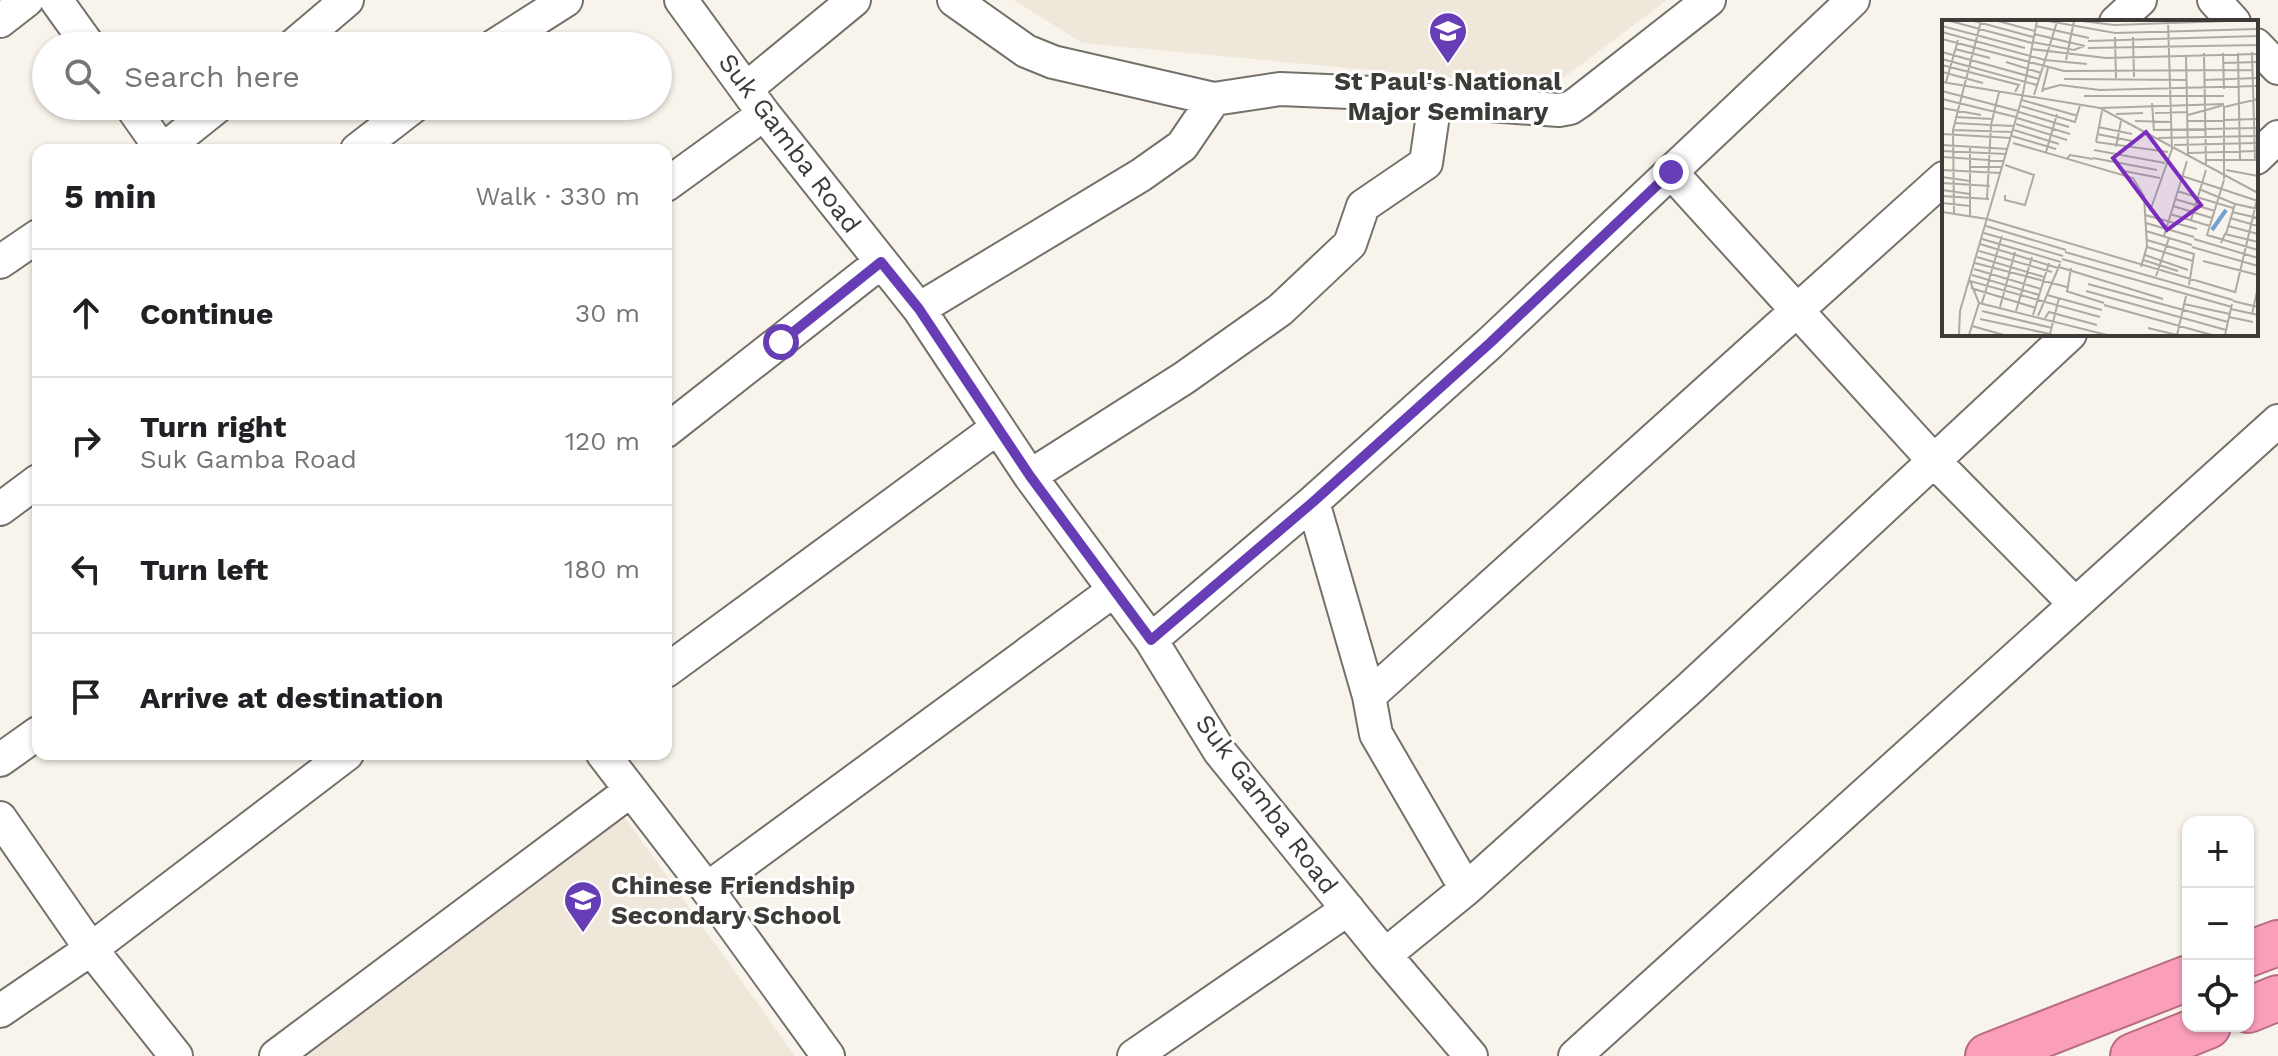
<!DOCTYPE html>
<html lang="en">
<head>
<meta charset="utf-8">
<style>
	body { margin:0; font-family:"Work Sans",sans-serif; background:#f6f6f6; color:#202124 }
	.controls { position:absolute; right:24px; bottom:24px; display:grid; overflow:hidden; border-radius:16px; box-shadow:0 2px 6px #0004 }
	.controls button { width:72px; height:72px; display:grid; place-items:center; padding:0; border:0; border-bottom:2px solid #e0e0e0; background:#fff; color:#202124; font:40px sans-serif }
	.stop { position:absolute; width:24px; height:24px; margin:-18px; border:6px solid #663db5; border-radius:50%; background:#fff }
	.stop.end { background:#663db5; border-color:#fff; box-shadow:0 2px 8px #0008 }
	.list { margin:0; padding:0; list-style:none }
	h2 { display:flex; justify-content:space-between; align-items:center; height:104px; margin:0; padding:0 32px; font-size:34px }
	h2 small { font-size:26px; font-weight:400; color:#757577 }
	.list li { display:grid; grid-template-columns:52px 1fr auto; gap:24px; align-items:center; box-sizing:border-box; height:128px; padding:0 32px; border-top:2px solid #e0e0e0 }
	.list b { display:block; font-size:30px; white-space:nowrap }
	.list p { margin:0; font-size:26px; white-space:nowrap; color:#757577 }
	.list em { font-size:26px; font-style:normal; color:#757577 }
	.icon { flex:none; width:44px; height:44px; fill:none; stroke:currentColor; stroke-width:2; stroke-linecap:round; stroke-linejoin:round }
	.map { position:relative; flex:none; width:2278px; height:1056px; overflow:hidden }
	.search { position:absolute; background:#fff; box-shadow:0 2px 6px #0004; left:32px; top:32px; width:640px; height:88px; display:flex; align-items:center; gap:20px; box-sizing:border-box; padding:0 28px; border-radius:44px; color:#757577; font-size:30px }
	.panel { position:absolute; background:#fff; box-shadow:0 2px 6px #0004; left:32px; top:144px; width:640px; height:616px; border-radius:16px }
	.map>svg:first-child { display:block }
	.built { fill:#efe8da }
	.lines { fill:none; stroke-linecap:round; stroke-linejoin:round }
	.minor-casing { stroke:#74716a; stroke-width:36 }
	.trunk-casing { stroke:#b76c81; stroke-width:48 }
	.minor { stroke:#fff; stroke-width:32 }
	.trunk { stroke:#fa9eba; stroke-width:44 }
	.route { stroke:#663db5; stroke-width:10 }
	.labels { text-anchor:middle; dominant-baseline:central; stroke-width:6; stroke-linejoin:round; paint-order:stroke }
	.poi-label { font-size:26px; font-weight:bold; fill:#3d3b38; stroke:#fff }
	.street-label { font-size:26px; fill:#3d3b38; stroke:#fff }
	.inset-river { fill:none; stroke:#70a0d2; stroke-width:4 }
	.inset-road { fill:none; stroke:#adaaa4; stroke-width:2 }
	.view { fill:#7b2cbf; fill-opacity:0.15; stroke:#7b2cbf; stroke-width:4 }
	.inset-edge { fill:none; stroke:#3d3b38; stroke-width:4 }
</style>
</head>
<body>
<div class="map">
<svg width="2278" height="1056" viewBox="0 0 2278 1056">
	<rect width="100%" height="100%" fill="#f8f4ec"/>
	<!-- built -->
	<path class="built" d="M1014 0H1667L1551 87 1082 43Z
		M621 812 795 1056H296Z"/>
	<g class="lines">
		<defs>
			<path id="minor" d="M56 0 89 46
				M681 0 764 114 919 309 1030 476 1151 640 1220 752 1385 955 1471 1056
				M954 0 1026 51 1053 62 1214 99 1280 89 1374 93 1435 101 1559 110 1570 108 1579 102 1709 0
				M2214 0 2234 22
				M0 21 27 0
				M2116 22 2140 0
				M2256 45 2278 68
				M293 46 347 0
				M494 46 566 0
				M747 88 854 0
				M131 106 162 150
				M163 150 218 106
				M357 150 414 106
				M2256 158 2278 137
				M1671 172 1935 462 2075 604
				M666 185 764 114
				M0 262 38 236
				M919 309 1141 175 1182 146 1214 99
				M666 431 881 262
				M1030 476 1184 378 1280 310 1350 244 1363 206 1426 163 1435 101
				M1313 502 1369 696 1376 734 1466 889
				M0 509 38 481
				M1151 640 1313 502 1490 343 1853 0
				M666 671 997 428
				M1369 696 1944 178
				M603 754 707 889 828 1056
				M0 760 38 733
				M0 818 91 949 176 1056
				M707 889 1113 591
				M1385 955 1466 889 1690 688 2070 334
				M0 1011 91 949 347 754
				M276 1056 630 791
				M1134 1056 1348 909
				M1575 1056 2278 421"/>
			<path id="trunk" d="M2248 954 2278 943
				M2248 1010 2278 998
				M1988 1056 2188 978
				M2133 1056 2208 1026"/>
		</defs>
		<!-- minor casing -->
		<use href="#minor" class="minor-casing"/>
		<!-- trunk casing -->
		<use href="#trunk" class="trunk-casing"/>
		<!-- minor -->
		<use href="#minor" class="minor"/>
		<!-- trunk -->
		<use href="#trunk" class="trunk"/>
	</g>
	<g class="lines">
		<!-- route -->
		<path class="route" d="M781 342 881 262 919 309 1030 476 1151 640 1313 502 1490 343 1671 172"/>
	</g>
	<!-- icons -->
	<defs>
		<symbol id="university-pin" viewBox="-11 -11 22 30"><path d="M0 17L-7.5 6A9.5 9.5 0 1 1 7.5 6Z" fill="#663db5" stroke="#fff"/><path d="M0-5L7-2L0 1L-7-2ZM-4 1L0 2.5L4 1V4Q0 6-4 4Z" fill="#fff"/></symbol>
		<symbol id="school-pin" viewBox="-11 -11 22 30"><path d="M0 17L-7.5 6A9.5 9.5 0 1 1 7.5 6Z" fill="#663db5" stroke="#fff"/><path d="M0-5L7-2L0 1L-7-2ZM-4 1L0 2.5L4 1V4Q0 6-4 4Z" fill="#fff"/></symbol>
	</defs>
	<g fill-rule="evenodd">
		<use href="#university-pin" x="1426" y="9" width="44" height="60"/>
		<use href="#school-pin" x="561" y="878" width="44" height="60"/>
	</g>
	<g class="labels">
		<!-- poi labels -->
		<g class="poi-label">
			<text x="1448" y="81">St Paul's National<tspan x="1448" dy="30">Major Seminary</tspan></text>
			<text x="611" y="885" text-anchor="start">Chinese Friendship<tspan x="611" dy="30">Secondary School</tspan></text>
		</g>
		<!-- street labels -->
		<g class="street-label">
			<text transform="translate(790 143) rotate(53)">Suk Gamba Road</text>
			<text transform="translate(1267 804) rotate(53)">Suk Gamba Road</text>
		</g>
	</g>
	<!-- overview -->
	<g transform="translate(1942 20)">
		<rect width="316" height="316" fill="#f8f4ec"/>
		<path class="inset-river" d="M270 210 284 190"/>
		<path class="inset-road" d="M8 1 90 23M32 1 91 17M56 1 93 11M106 1 173 13 316 9M140 1 172 5 287 1M0 6 83 28M94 6 147 18M0 12 103 40 145 44M92 14 143 26M173 17 174 58M191 17 192 57M0 19 122 51 311 50M146 21 316 16M90 22 132 30 142 26M146 28 316 25M13 29 48 38M89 29 164 38 316 34M0 32 97 59M310 32 313 140M262 33 264 145M281 33 282 69M296 33 298 140M244 35 246 136M0 39 95 65M124 40 132 1M64 42 99 53M281 43 316 42M0 45 77 65 73 72M0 52 41 63M122 59 245 60M262 60 316 58M0 62 158 88 316 173M4 62 16 20M100 70 118 65 158 70 316 66M0 71 76 91M100 72 106 48M92 75 115 2M142 76H282M0 79 74 97M80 80 136 96M210 83 212 111M79 86 133 102 138 85M0 88 39 95M158 88 282 84M77 92 127 107M213 93 246 92M174 94 201 93M246 95 282 85M13 97 50 99M75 98 128 114M283 100 315 99M193 101 229 102M246 101H283M12 103 49 105 57 72M74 104 125 120M156 107 190 114M11 110 70 112M72 110 117 124M212 110 316 108M0 114 69 118M155 114 190 121M70 116 114 129M216 118 316 116M154 122 226 132M154 122 160 91M71 123 191 158 202 176 205 226 199 247M0 125 66 129M232 125 316 123M174 127 179 101M152 130 223 143M0 131 64 134M104 132 115 94M246 133 315 131M0 137 62 141M151 138 215 150M125 139 128 135 151 139M264 140H316M63 145 92 155 83 185 63 180V175M28 147H60M0 150 58 153M284 150 316 156M182 151 218 158M240 156 316 181M0 157 28 161M282 159V87L316 79M282 160 265 215 316 230M0 163 48 166M257 169 293 184M0 170 28 174M235 171 291 188M0 176 47 179M45 179 49 105 72 106M233 179 273 191M0 183 28 186M231 186 270 198M208 191 230 129 226 1M0 192 45 199 293 272M290 192 316 198M12 194 11 110 39 1M228 194 268 206M203 195 255 209M28 196V128M288 198 316 206M249 200 264 150M204 203 252 217M44 206 124 230M286 206 316 214M204 211 250 225M42 213 121 236M284 214 293 184 316 189M222 216 245 141M40 219 119 242M252 219 316 238M205 220 252 234 247 265M279 223 283 214 316 222M38 224 116 248M205 227 251 241M250 227 316 246M37 231 110 252M123 232 291 280M203 235 246 250M35 237 102 257M120 239 290 287M201 240 236 251M261 241 316 255M33 243 125 267M117 247 221 279M32 249 99 269M30 255 97 275M214 256 227 218M146 264 286 302M29 268 94 288M124 271 162 283M144 271 284 310M125 272 129 248M293 273 316 175M105 275 160 290M291 281 316 287M37 283 165 315M40 283 60 216M242 284 288 294M162 285 270 315M58 287 73 232M289 289 316 295M40 291 110 308M74 291 90 237M310 294 316 267M91 295 107 243M96 296 118 244M287 297 311 302M103 298 107 292 155 305M38 299 108 314 117 278M30 306 62 315M206 308 235 315M17 315 18 291 80 78 95 1M27 315 37 283 28 261 158 297M235 315 244 276M283 315 290 284"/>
		<path class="view" d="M204 112 259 185 225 210 171 138Z"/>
		<rect width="316" height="316" class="inset-edge"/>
	</g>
</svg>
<div class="controls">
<button>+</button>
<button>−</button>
<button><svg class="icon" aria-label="locate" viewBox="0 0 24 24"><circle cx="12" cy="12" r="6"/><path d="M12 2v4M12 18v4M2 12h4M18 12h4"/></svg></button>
</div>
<div class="stop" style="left:781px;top:342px"></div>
<div class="stop end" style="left:1671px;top:172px"></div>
<div class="search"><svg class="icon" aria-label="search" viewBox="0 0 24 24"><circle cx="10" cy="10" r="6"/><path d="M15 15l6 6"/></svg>Search here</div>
<section class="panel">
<h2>5 min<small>Walk · 330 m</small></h2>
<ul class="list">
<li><svg class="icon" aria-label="ahead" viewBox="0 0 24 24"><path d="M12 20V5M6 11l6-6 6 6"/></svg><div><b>Continue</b></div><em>30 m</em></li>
<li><svg class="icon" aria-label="right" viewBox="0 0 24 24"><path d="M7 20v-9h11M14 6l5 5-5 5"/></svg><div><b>Turn right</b><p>Suk Gamba Road</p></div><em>120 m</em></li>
<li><svg class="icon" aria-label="left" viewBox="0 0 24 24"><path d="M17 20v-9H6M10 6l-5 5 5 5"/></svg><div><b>Turn left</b></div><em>180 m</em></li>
<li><svg class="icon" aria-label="arrive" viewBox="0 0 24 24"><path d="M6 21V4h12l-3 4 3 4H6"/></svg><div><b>Arrive at destination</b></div></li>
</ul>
</section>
</div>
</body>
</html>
